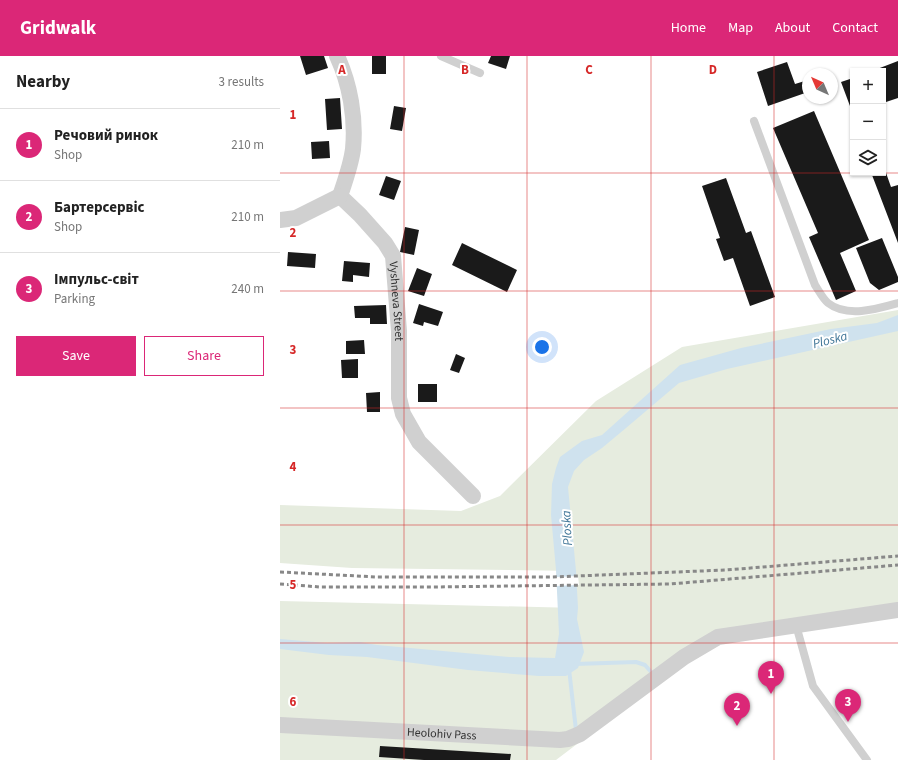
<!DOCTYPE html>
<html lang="en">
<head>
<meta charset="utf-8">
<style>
	body { margin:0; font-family:"Source Sans 3",sans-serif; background:#f6f6f6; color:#222 }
	.controls { position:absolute; right:12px; top:12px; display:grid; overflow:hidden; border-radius:0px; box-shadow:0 1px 3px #0004 }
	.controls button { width:36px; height:36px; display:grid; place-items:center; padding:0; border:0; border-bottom:1px solid #e0e0e0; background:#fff; color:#222; font:20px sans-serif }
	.compass { position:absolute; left:522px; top:12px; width:36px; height:36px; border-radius:50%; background:#fff; box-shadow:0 1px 3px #0004; rotate:316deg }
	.you { position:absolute; left:262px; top:291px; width:14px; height:14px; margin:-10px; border:3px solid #fff; border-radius:50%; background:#1a73e8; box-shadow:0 0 0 6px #1a73e833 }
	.badge { display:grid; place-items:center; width:26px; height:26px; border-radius:50%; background:#db2777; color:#fff; font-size:13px; font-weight:700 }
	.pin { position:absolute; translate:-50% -33px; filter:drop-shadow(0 1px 2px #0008) }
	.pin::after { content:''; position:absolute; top:21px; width:14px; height:12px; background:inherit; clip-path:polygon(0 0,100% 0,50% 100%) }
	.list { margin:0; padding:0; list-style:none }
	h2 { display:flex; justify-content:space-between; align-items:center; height:52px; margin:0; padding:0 16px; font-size:17px }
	h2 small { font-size:13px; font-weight:400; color:#767676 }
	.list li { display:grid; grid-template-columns:26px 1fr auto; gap:12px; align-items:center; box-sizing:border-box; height:72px; padding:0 16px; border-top:1px solid #e0e0e0 }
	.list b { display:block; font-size:15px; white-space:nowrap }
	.list p { margin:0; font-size:13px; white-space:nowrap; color:#767676 }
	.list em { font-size:13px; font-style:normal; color:#767676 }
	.actions { display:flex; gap:8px; padding:12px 16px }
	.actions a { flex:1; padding:9px 0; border:1px solid #db2777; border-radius:0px; text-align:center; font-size:14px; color:#db2777 }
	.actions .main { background:#db2777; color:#fff }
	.icon { flex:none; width:22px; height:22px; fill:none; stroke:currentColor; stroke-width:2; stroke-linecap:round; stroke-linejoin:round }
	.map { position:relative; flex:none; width:618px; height:704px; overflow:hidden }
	header { display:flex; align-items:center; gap:24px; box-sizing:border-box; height:56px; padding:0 20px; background:#db2777; color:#fff }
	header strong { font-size:19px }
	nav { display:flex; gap:22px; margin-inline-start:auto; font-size:14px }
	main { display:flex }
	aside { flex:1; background:#fff }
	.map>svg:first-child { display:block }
	.green { fill:#e6ecdf }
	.water { fill:#cfe2ee }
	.pier { fill:#fff }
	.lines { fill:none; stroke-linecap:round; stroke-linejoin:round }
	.stream { stroke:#cfe2ee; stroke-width:4 }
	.building { fill:#1a1a1a }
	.lane { stroke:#d0d0d0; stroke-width:8 }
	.street { stroke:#d0d0d0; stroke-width:16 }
	.rail { stroke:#888; stroke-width:3; stroke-dasharray:4 3; stroke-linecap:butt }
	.grid { fill:none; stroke:#d62828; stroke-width:1; stroke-opacity:0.55 }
	.labels { text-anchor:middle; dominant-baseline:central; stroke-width:4; stroke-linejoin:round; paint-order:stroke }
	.street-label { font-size:12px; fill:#333; stroke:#fff }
	.water-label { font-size:13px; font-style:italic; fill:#3f7597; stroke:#fff }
	.grid-label { font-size:13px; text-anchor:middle; font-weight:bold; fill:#d62828; stroke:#fff; stroke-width:4; stroke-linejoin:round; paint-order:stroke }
</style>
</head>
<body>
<header>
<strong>Gridwalk</strong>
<nav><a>Home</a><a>Map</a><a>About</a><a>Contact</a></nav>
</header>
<main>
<aside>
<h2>Nearby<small>3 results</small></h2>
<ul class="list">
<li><span class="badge">1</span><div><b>Речовий ринок</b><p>Shop</p></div><em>210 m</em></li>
<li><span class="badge">2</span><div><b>Бартерсервіс</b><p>Shop</p></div><em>210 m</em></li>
<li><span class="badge">3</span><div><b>Імпульс-світ</b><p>Parking</p></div><em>240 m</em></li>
</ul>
<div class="actions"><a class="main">Save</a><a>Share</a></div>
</aside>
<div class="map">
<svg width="618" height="704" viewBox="0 0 618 704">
	<rect width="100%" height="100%" fill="#fff"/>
	<!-- green -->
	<path class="green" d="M618 254V554L438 581 276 704H0V545L297 552 296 515 72 512 0 507V449L181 455 220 440 316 345 402 291Z"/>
	<!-- water -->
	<path class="water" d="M618 259V275L447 313 399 327 346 372 322 392 304 404 294 415 288 431 296 515 298 552 297 563 304 596 298 612 286 620H259L188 614 87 601 49 599 0 593V583L47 587 80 586 97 589 229 601 275 602 279 578 276 514 271 459 272 428 276 412 280 401 302 385 322 379 400 309 461 292 551 273 597 267Z"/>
	<!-- pier -->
	<path class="pier" d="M298 520 299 529 275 530V521Z"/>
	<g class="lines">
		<!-- stream -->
		<path class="stream" d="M295 608 356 606 365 609 372 617
			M289 613 296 674"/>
	</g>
	<!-- building -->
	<path class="building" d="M20 0H44L48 12 26 19Z
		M92 0H106V18H92Z
		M211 0H230L226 13 208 7Z
		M618 5V42L603 47V15H592Z
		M507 6 515 28 528 24V36L488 50 477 16Z
		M573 22V58L561 26Z
		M60 42 62 73 47 74 45 43Z
		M114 50 126 52 122 75 110 73Z
		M534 55 589 184 560 197 576 235 556 244 529 181 538 177 493 72Z
		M49 85 50 102 32 103 31 86Z
		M605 114 611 131 618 129V187L592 119 598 117H603V115Z
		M106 120 121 125 114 144 99 139Z
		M446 122 466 177 471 175 495 241 470 250 453 202 444 205 436 183 440 182 422 130Z
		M125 171 139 174 134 199 120 196Z
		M602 182 618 221V226L599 234 590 227 576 192Z
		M182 187 237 214 227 236 172 209Z
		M8 196 36 198 35 212 7 210Z
		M64 205 90 207 89 221 73 219V226L62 225Z
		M137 212 152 218 144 240 128 235Z
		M139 248 163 256 158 270 144 266 143 270 133 267Z
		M106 249 107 268H90V262H75L74 250Z
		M84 284 85 298H66V285Z
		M176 298 185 302 179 317 170 314Z
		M78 303V322H62L61 304Z
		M138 328H157V346H138Z
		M100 336V356H87L86 337Z
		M100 690 231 698 230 704H144L99 701Z"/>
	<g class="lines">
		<!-- lane -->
		<path class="lane" d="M161 0 200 17
			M474 65 535 229C539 235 543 243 548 247 567 262 597 253 618 247
			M516 569 533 630 587 704"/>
		<!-- street -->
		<g class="street">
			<path id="s1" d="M57 0C70 28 76 62 73 93 71 109 65 125 60 140L80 159 105 187 113 200 119 275V342L123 358 139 386 193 440"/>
			<path d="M0 164 16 162 60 140"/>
			<path id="s2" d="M0 669 280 684 288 683 300 678 404 601 438 581 618 554"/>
		</g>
		<!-- rail -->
		<path class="rail" d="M0 516 97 521H272L446 514 618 500
			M0 528 40 531H152L390 528 618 509"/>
	</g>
	<!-- grid -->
	<path class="grid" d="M124 0V704M247 0V704M371 0V704M494 0V704M0 117H618M0 235H618M0 352H618M0 469H618M0 587H618"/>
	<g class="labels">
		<!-- street labels -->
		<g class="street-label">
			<text stroke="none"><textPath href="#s1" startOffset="270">Vyshneva Street</textPath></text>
			<text stroke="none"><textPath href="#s2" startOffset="162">Heolohiv Pass</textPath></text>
		</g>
		<!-- water labels -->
		<g class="water-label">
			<text transform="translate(550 284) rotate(-14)">Ploska</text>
			<text transform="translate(287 472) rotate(-93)">Ploska</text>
		</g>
	</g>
	<g class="grid-label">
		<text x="62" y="18">A</text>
		<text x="185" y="18">B</text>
		<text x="309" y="18">C</text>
		<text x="433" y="18">D</text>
		<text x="13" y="63">1</text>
		<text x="13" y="181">2</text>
		<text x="13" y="298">3</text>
		<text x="13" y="415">4</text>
		<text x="13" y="533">5</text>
		<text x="13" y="650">6</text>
	</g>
</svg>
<div class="controls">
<button>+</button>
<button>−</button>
<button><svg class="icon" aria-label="layers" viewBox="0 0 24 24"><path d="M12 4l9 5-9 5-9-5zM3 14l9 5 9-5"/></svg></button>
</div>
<svg class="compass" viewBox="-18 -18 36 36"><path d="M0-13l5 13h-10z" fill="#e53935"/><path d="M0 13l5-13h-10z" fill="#767676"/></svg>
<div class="you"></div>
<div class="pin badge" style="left:491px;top:638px">1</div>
<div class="pin badge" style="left:457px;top:670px">2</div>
<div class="pin badge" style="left:568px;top:666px">3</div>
</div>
</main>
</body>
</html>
